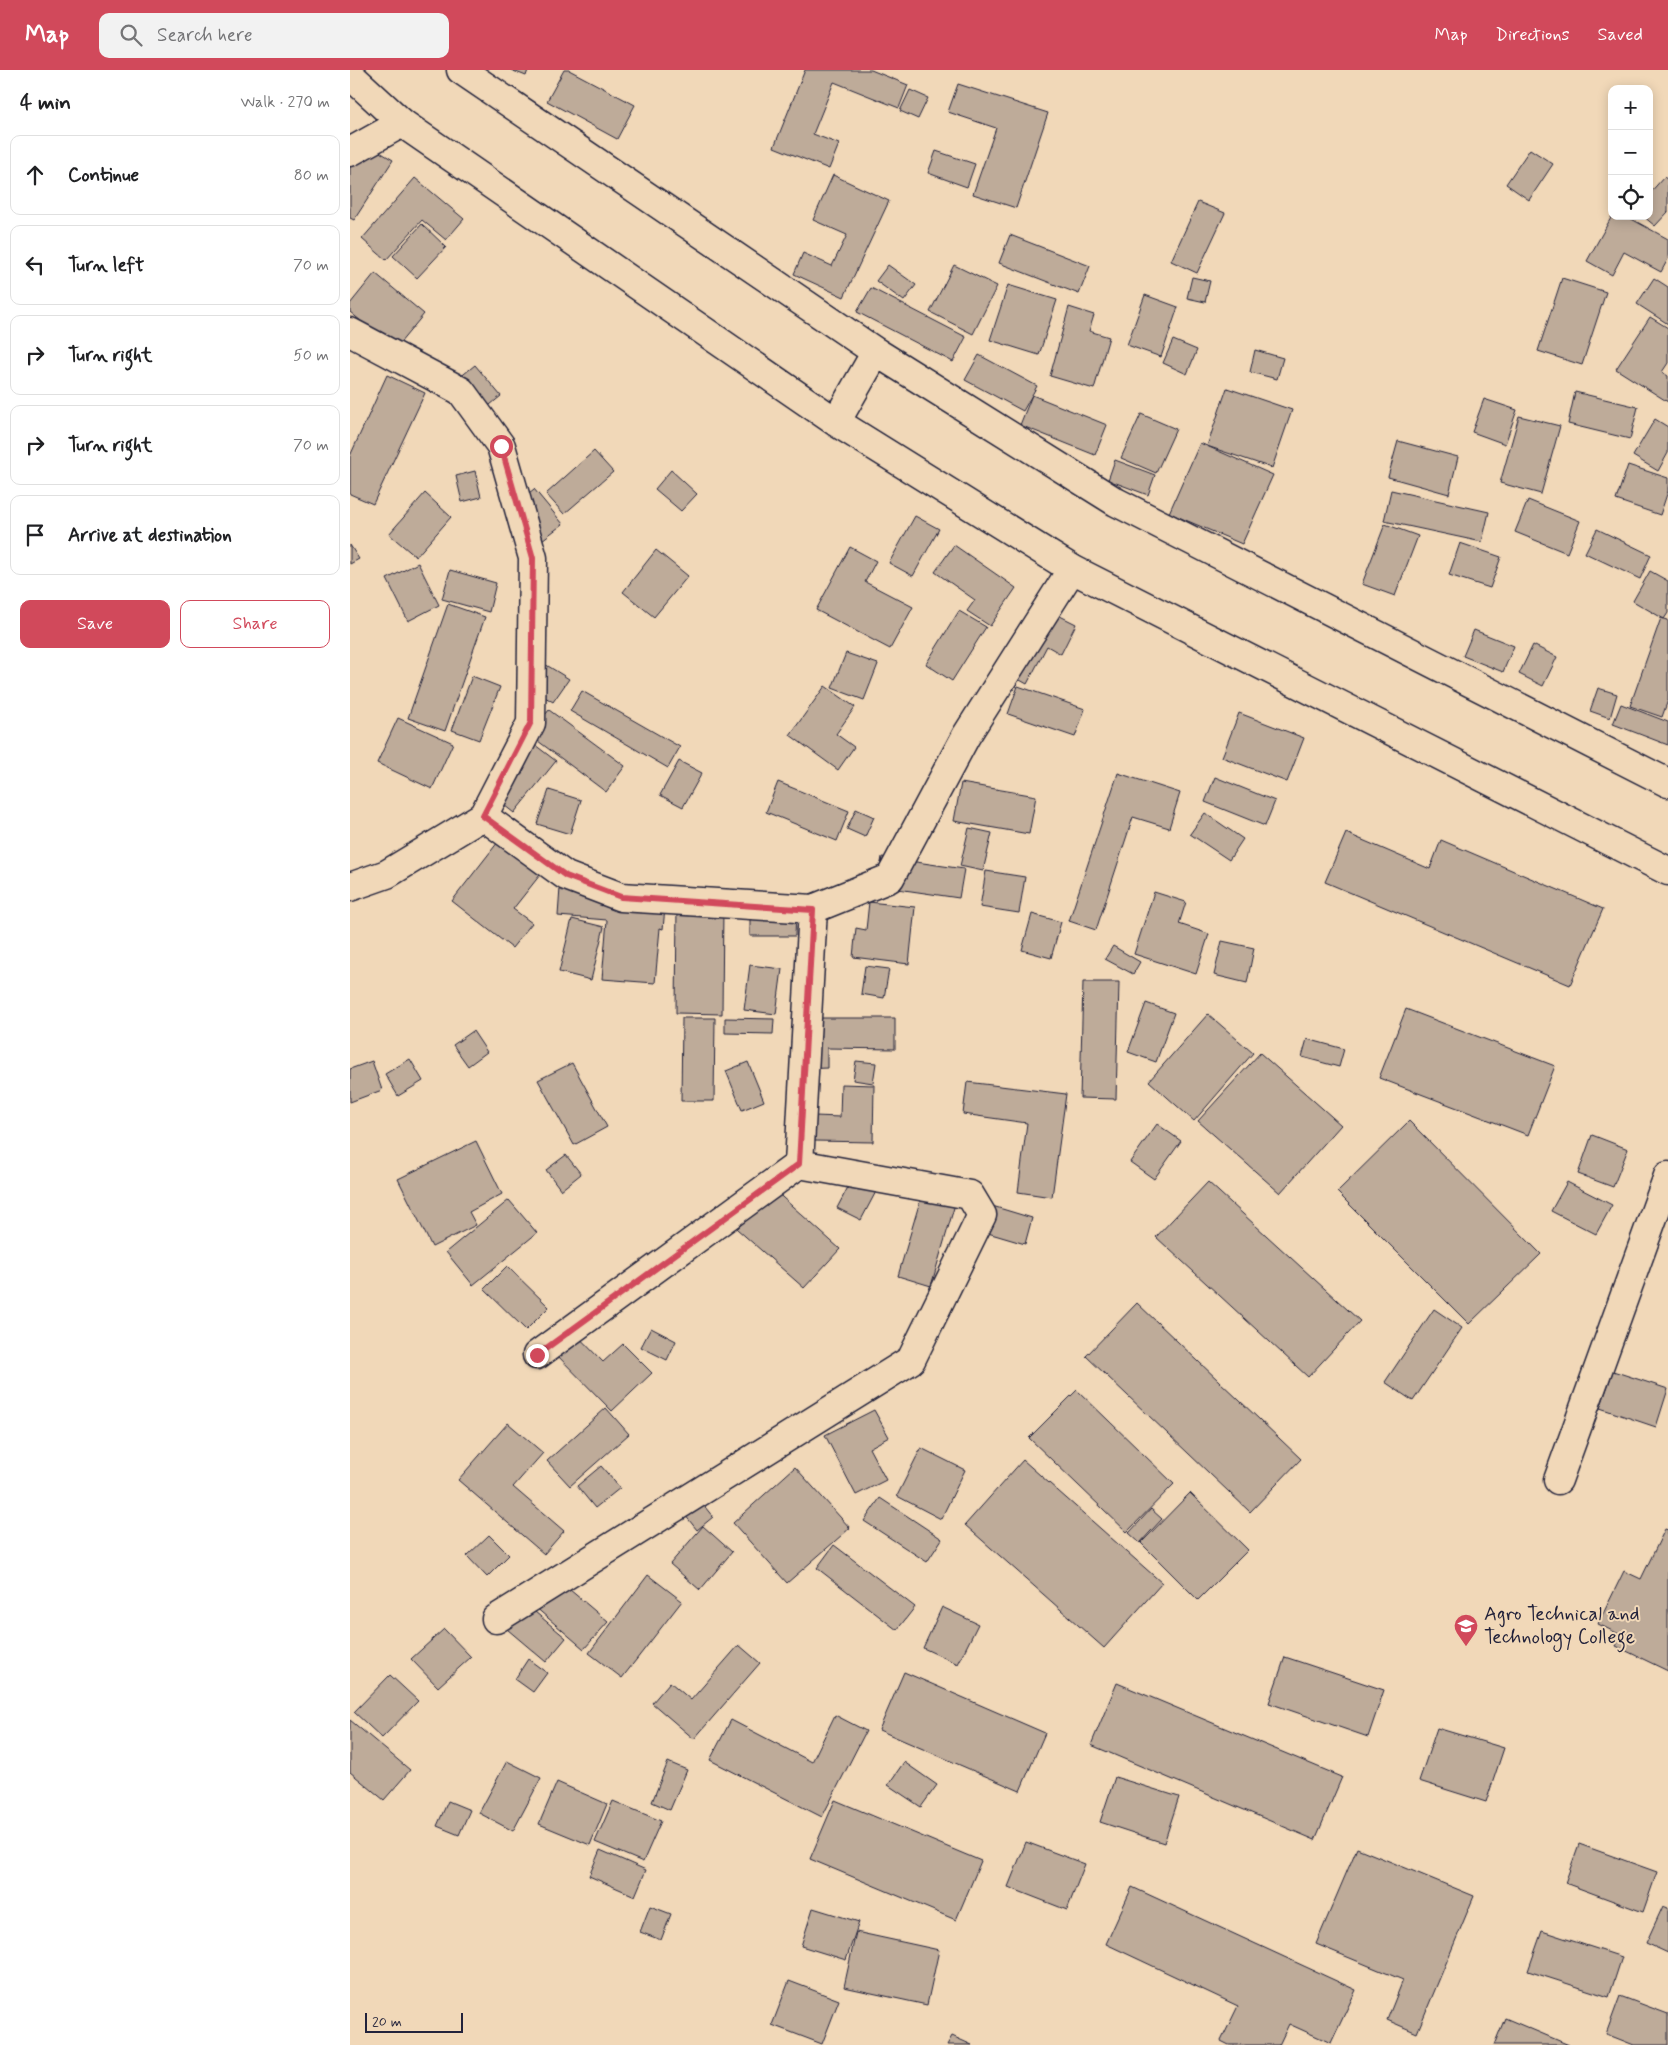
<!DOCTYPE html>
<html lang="en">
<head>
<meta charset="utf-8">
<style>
	body { margin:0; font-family:Mynerve,sans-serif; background:#f2f2f2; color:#202124 }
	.controls { position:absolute; right:15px; top:15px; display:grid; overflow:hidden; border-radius:10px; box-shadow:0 2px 12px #0003 }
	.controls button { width:45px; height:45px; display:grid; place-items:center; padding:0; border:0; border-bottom:1px solid #e0e0e0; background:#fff; color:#202124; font:25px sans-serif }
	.scale { position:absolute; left:15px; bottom:12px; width:98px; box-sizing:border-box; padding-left:5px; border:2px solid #22223b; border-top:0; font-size:14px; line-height:18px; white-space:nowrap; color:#22223b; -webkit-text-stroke:4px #f1d8b8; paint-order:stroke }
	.stop { position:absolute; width:15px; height:15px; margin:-11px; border:4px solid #d1495b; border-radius:50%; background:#fff }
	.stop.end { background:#d1495b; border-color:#fff; box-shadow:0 1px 5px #0008 }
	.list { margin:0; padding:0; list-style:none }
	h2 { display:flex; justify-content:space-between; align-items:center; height:65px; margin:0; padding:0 20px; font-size:21px }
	h2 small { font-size:16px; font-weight:400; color:#757577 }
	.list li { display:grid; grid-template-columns:32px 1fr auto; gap:15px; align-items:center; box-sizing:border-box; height:80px; margin:0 10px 10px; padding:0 10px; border:1px solid #e0e0e0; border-radius:10px }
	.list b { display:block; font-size:19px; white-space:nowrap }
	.list em { font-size:16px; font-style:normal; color:#757577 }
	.actions { display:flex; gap:10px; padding:15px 20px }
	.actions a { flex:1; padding:11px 0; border:1px solid #d1495b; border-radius:10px; text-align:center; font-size:18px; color:#d1495b }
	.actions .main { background:#d1495b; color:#fff }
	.icon { flex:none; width:28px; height:28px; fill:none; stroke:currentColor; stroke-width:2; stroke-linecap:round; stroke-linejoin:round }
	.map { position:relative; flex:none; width:1318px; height:1975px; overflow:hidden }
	header { display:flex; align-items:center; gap:30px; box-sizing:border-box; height:70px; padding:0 25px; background:#d1495b; color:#fff }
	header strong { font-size:24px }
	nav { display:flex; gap:28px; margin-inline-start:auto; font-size:18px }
	.search { width:350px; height:45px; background:#f2f2f2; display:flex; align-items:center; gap:12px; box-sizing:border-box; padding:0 18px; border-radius:10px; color:#757577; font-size:19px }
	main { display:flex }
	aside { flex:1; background:#fff }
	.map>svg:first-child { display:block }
	.building { fill:#beab99; stroke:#22223b }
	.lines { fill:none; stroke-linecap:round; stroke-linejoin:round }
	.minor-casing { stroke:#22223b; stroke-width:31 }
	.trunk-casing { stroke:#22223b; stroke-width:31 }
	.minor { stroke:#f1d8b8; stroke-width:28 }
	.trunk { stroke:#f1d8b8; stroke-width:28 }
	.route { stroke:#d1495b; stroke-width:6 }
	.labels { text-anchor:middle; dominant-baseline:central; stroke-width:4; stroke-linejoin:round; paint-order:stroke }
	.poi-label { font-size:20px; fill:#22223b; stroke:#f1d8b8; text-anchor:start }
</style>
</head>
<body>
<header>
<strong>Map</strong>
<div class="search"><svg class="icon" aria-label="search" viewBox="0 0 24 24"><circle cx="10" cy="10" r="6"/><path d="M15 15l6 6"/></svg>Search here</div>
<nav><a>Map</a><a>Directions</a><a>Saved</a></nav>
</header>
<main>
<aside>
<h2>4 min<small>Walk · 270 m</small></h2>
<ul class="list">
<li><svg class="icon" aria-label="ahead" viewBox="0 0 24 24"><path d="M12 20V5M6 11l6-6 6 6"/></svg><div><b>Continue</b></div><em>80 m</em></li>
<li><svg class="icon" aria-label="left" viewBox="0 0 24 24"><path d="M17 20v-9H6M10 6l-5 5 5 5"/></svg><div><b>Turn left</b></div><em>70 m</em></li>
<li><svg class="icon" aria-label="right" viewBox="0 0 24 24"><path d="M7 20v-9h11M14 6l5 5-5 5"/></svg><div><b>Turn right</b></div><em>50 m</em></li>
<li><svg class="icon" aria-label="right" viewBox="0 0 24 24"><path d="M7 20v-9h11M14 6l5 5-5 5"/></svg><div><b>Turn right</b></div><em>70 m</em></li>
<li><svg class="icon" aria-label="arrive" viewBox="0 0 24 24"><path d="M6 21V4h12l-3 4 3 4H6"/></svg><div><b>Arrive at destination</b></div></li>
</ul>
<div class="actions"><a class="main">Save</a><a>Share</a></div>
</aside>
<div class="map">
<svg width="1318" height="1975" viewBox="0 0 1318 1975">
	<rect width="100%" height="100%" fill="#f1d8b8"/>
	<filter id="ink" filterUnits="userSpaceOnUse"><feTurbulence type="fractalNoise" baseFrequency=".02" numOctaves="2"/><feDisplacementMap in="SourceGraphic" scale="10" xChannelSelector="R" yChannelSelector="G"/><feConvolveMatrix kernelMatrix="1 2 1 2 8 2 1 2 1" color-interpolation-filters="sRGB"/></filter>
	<g filter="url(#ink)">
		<!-- building -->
		<path class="building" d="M161 0H178L176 6Z
			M214 0H219L285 35 267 69 197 31Z
			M455 0H521L558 15 549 38 484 12 463 64 489 74 479 99 424 77Z
			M608 14 698 43 666 138 623 124 646 58 598 42Z
			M560 20 578 28 568 49 550 41Z
			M5 67 43 90 4 150 0 148V75Z
			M1180 79 1203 94 1179 130 1156 114Z
			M586 81 625 94 617 117 578 103Z
			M483 105 539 131 494 227 444 204 453 183 482 196 497 165 463 150Z
			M1314 107 1318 110V142L1305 156 1293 146H1299V124Z
			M65 108 114 149 96 170 72 150 36 190 12 169Z
			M848 132 875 143 847 203 821 191Z
			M1262 146H1276L1318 169V189L1311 202 1274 182 1262 205 1237 191Z
			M72 154 96 177 67 208 43 186Z
			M660 165 740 196 729 224 649 193Z
			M538 195 566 215 554 231 526 211Z
			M604 195 647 216 623 264 580 242Z
			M25 203 74 244 45 279 0 242V234Z
			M842 207 860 211 855 232 837 228Z
			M1212 208 1256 222 1232 295 1188 281Z
			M1304 208 1318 217V254L1287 234Z
			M658 215 707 230 689 285 640 270Z
			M521 218 616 267 603 292 507 242Z
			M795 225 828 237 811 287 777 275Z
			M719 237 744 245 739 261 759 267 744 319 700 306Z
			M1300 247 1318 258V293L1312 302 1318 306V332L1266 299Z
			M823 270 847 280 837 304 813 293Z
			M905 280 933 288 927 309 900 302Z
			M629 285 687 316 673 341 615 310Z
			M125 295 151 326 124 348 98 317Z
			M37 305 75 323 23 434 0 424V386Z
			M877 318 942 340 922 398 857 376Z
			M1225 322 1288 337 1280 369 1218 354Z
			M682 325 757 355 745 385 670 355Z
			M1134 329 1167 340 1155 374 1122 362Z
			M791 344 826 359 806 403 771 388Z
			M1169 346 1210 356 1191 424 1150 413Z
			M1305 349 1318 357V383L1308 401 1283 386Z
			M1048 371 1108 387 1099 424 1038 407Z
			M850 373 923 405 892 474 819 443Z
			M244 381 263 402 214 444 196 424Z
			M765 390 805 405 798 425 758 410Z
			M1278 395 1318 408V421L1310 445 1266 430Z
			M321 400 347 424 331 441 305 419Z
			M125 401 131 427 112 432 106 406Z
			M184 419 213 454 192 470 164 435Z
			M1041 420 1139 442 1132 472 1034 451Z
			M75 423 101 447 66 487 39 464Z
			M1178 430 1230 451 1217 483 1165 462Z
			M565 446 589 459 563 506 539 493Z
			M1035 454 1068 466 1045 526 1012 514Z
			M1247 459 1301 485 1290 509 1235 483Z
			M1110 473 1151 487 1140 518 1099 505Z
			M0 475 9 489 0 494Z
			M604 475 666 518 640 556 617 541 625 530 585 502Z
			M500 477 526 491 515 512 563 537 540 579 466 540Z
			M306 480 338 506 304 547 273 522Z
			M68 493 89 535 58 551 37 509Z
			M100 500 146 513 139 542 92 529Z
			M1300 501 1318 511V543L1314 549 1283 531Z
			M98 534 135 547 95 661 58 648Z
			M688 535 726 554 711 584 697 576 677 614 654 601Z
			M609 541 636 557 602 611 576 594Z
			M1311 548 1318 550V630L1312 647 1280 636Z
			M1124 560 1164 576 1153 602 1113 586Z
			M1183 575 1207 587 1193 616 1169 604Z
			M496 583 528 594 514 630 482 618Z
			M185 588 219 609 203 632 170 611Z
			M122 606 150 617 129 670 102 660Z
			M475 616 505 637 486 664 504 677 488 700 440 665Z
			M668 616 735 639 725 667 658 644Z
			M1248 618 1267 624 1260 648 1240 641Z
			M232 621 330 677 318 698 220 641Z
			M1271 634 1318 652V675L1263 654Z
			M199 640 275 696 256 722 180 665Z
			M889 643 954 668 937 712 872 687Z
			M48 648 103 673 82 719 27 693Z
			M176 668 206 691 164 743 135 720Z
			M329 691 352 703 333 737 310 725Z
			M768 703 830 723 819 758 783 747 746 860 719 851Z
			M865 707 925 731 915 756 855 732Z
			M428 712 499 741 487 771 416 742Z
			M611 713 686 726 679 764 604 751Z
			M199 720 231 730 220 764 187 754Z
			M506 739 524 747 515 767 497 759Z
			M855 743 893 769 879 790 840 764Z
			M619 758 642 763 633 801 610 796Z
			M996 763 1080 799 1091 770 1253 839 1220 915 975 812Z
			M148 772 190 805 163 839 182 853 162 878 102 831Z
			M532 787 614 799 609 828 527 816Z
			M636 801 675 807 669 843 630 837Z
			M210 818 316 827 313 859 310 858 305 913 252 909 257 850 208 846Z
			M804 822 836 832 829 854 859 864 846 904 784 884Z
			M519 832 565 837 559 894 503 887 506 858 516 860Z
			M327 836H373L372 944 326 943Z
			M400 837 446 838 445 866H400Z
			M682 844 711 852 701 888 672 880Z
			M222 849 254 857 241 910 209 902Z
			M872 871 904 878 897 913 864 905Z
			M763 876 790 892 783 904 755 889Z
			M400 895 432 899 426 944 394 940Z
			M515 896 539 899 534 928 511 924Z
			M733 912H769L766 1029 730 1028Z
			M796 933 824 943 806 992 778 982Z
			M1056 939 1205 996 1178 1065 1029 1008Z
			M858 944 903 983 844 1051 799 1011Z
			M332 948H365L364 1031H331Z
			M375 948 424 949 423 964 375 963Z
			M453 948H545V979L477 978V998L452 999Z
			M123 961 137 982 118 996 103 975Z
			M957 969 994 979 989 997 952 987Z
			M910 983 991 1055 930 1123 848 1051Z
			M60 989 73 1011 48 1026 35 1004Z
			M22 991 32 1020 0 1032V999Z
			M506 991 526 993 523 1013 503 1010Z
			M398 992 414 1031 392 1040 376 1001Z
			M222 993 257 1057 224 1075 188 1010Z
			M617 1012 716 1024 702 1127 668 1122 677 1053 613 1044Z
			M491 1014 524 1015 523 1072 464 1071 465 1046 490 1047Z
			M1059 1051 1191 1184 1119 1254 987 1122Z
			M807 1054 831 1071 804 1109 780 1092Z
			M1242 1065 1278 1079 1263 1117 1228 1104Z
			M126 1071 152 1124 119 1142 126 1155 82 1177 48 1109Z
			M216 1085 231 1104 211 1120 196 1100Z
			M506 1102 530 1114 511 1150 487 1138Z
			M858 1112 1010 1251 958 1307 806 1167Z
			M1217 1112 1262 1135 1246 1164 1201 1141Z
			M423 1119 490 1179 454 1218 387 1159Z
			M608 1124 581 1216 548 1206 570 1131 552 1126Z
			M159 1130 187 1163 123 1215 96 1182Z
			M629 1132 682 1148 675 1174 621 1158Z
			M157 1196 199 1237 176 1260 134 1219Z
			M787 1233 951 1389 900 1442 736 1286Z
			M1084 1239 1112 1258 1063 1331 1035 1312Z
			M217 1255 253 1292 273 1274 302 1303 262 1341 197 1275Z
			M301 1258 326 1271 317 1290 291 1277Z
			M1263 1301 1318 1319 1306 1357 1250 1338Z
			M727 1320 824 1414 777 1462 679 1368Z
			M256 1338 279 1364 220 1416 197 1391Z
			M524 1340 539 1367 519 1378 536 1410 506 1425 475 1365Z
			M158 1353 193 1383 163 1417 214 1461 194 1484 108 1410Z
			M571 1378 615 1400 591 1449 547 1426Z
			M673 1390 812 1513 754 1578 615 1455Z
			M251 1396 270 1418 245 1438 227 1416Z
			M445 1397 500 1458 437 1513 383 1453Z
			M343 1422 363 1447 347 1460 327 1435Z
			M840 1423 898 1480 848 1530 791 1473Z
			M530 1428 592 1469 577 1492 514 1451Z
			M801 1439 812 1449 790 1473 779 1463Z
			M353 1456 382 1482 350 1520 320 1494Z
			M1315 1459 1318 1460V1601L1266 1576 1271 1565 1248 1554 1274 1501 1291 1509Z
			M139 1465 159 1485 137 1507 117 1486Z
			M484 1475 565 1537 547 1560 467 1498Z
			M200 1503 258 1552 234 1579 177 1530Z
			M298 1505 332 1531 272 1608 239 1583Z
			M172 1531 216 1568 196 1592 151 1554Z
			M592 1537 628 1554 608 1594 573 1578Z
			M94 1559 121 1587 88 1617 61 1589Z
			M389 1575 410 1593 344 1669 302 1633 320 1612 341 1630Z
			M935 1587 1034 1620 1018 1667 919 1633Z
			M178 1589 197 1603 183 1622 165 1609Z
			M554 1602 695 1663 670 1721 529 1660Z
			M40 1605 68 1631 32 1668 4 1642Z
			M767 1613 992 1707 965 1770 741 1675Z
			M485 1645 516 1661 472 1747 360 1690 381 1650 462 1692Z
			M0 1650 60 1700 34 1730 0 1702Z
			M1087 1658 1154 1678 1136 1732 1069 1711Z
			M157 1691 191 1708 163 1761 129 1743Z
			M318 1692 337 1700 320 1740 302 1732Z
			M554 1692 587 1715 571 1737 538 1715Z
			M765 1707 829 1727 814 1773 750 1752Z
			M207 1712 257 1734 240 1775 189 1754Z
			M485 1730 631 1791 606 1850 460 1789Z
			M98 1731 120 1740 109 1765 87 1756Z
			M263 1731 311 1751 293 1792 245 1772Z
			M676 1772 735 1794 717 1840 658 1817Z
			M1229 1774 1307 1802 1293 1842 1215 1813Z
			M1007 1778 1124 1826 1067 1963 1037 1950 1053 1910 966 1874Z
			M250 1780 296 1800 285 1826 239 1806Z
			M782 1817 1006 1920 981 1973 939 1954 929 1975H879L871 1971 888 1936 756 1874Z
			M300 1836 321 1844 311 1870 290 1862Z
			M1313 1836 1318 1838V1883L1296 1873Z
			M463 1838 509 1852 496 1890 451 1876Z
			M1192 1861 1272 1887 1259 1927 1178 1901Z
			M506 1862 589 1880 577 1935 494 1917Z
			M439 1911 489 1930 472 1974 422 1955Z
			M1270 1926 1318 1944V1975H1284L1256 1964Z
			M1155 1948 1219 1975H1144Z
			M602 1966 622 1975H597Z"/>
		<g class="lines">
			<defs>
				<path id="minor" d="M0 82 52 53
					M0 262 111 321 151 376 183 488 181 653 133 746 37 804 0 817
					M133 746 216 806 271 827 463 839 540 808 616 666 722 499
					M187 1285 449 1094
					M1208 1410 1318 1106
					M146 1549 561 1290 632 1145 620 1125 449 1094 463 839"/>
				<path id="trunk" d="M111 0 526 282 766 432 1318 713
					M0 5 52 53 486 352 722 499 1318 801
					M486 352 526 282"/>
			</defs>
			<!-- minor casing -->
			<use href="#minor" class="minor-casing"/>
			<!-- trunk casing -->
			<use href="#trunk" class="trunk-casing"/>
			<!-- minor -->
			<use href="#minor" class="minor"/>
			<!-- trunk -->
			<use href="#trunk" class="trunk"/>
		</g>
	</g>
	<g class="lines" filter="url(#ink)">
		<!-- route -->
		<path class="route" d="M151 376 183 488 181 652 133 746 216 806 271 827 463 840 449 1094 187 1285"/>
	</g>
	<!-- icons -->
	<defs>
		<symbol id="university-pin" viewBox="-11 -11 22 30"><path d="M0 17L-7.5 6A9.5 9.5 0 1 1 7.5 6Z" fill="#d1495b" stroke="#f1d8b8"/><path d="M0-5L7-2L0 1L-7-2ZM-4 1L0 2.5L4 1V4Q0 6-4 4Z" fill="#fff"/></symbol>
	</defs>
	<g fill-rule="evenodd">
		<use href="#university-pin" x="1102" y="1542" width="28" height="38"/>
	</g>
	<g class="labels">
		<!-- poi labels -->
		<g class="poi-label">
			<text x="1134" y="1544">Agro Technical and<tspan x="1134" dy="23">Technology College</tspan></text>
		</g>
	</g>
</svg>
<div class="controls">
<button>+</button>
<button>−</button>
<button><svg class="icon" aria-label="locate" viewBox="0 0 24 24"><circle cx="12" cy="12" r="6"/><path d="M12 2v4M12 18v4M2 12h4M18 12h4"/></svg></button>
</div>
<div class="scale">20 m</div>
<div class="stop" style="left:151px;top:376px"></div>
<div class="stop end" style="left:187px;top:1285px"></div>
</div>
</main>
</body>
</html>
